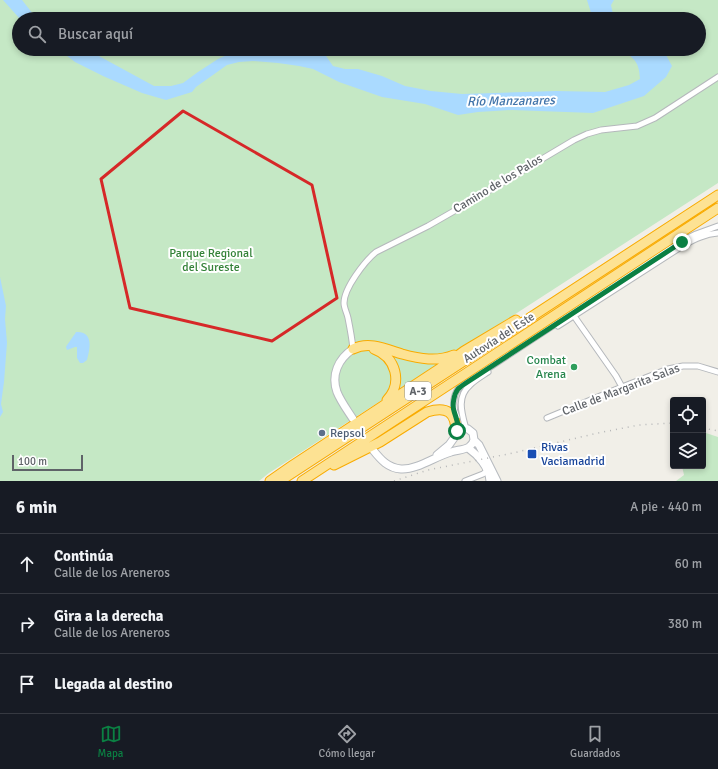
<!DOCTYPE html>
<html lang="es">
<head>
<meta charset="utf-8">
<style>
	body { margin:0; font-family:Signika,sans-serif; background:#20242c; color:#f1f3f6 }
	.controls { position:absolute; right:12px; bottom:12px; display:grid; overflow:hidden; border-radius:4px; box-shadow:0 2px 6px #0003 }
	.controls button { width:36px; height:36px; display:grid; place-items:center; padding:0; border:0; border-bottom:1px solid #363941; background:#171b24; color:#f1f3f6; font:20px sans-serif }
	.scale { position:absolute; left:12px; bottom:10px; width:71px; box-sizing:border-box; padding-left:4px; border:2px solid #5f6368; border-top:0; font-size:11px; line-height:14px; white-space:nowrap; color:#5f6368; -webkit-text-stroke:3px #fff; paint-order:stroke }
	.stop { position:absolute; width:12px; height:12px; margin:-9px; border:3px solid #0b8043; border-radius:50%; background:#fff }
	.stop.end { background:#0b8043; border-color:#fff; box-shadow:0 1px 4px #0008 }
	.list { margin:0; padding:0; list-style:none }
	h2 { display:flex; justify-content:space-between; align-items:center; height:52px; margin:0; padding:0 16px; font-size:17px }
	h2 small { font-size:13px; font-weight:400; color:#9ea1a6 }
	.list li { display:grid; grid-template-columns:26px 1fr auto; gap:12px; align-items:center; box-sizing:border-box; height:60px; padding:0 16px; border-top:1px solid #363941 }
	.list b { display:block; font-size:15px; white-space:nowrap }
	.list p { margin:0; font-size:13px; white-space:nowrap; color:#9ea1a6 }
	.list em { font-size:13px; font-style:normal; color:#9ea1a6 }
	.icon { flex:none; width:22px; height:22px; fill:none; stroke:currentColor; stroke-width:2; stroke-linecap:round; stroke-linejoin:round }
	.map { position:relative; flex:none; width:718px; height:481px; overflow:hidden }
	.search { position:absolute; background:#171b24; box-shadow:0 2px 6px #0003; left:12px; right:12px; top:12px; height:44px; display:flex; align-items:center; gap:10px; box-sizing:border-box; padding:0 14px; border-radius:22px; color:#9ea1a6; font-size:15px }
	.sheet { height:232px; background:#171b24 }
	nav { display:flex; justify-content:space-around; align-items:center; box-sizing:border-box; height:56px; border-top:1px solid #363941; background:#171b24; font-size:11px; color:#9ea1a6 }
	nav a { display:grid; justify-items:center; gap:2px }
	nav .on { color:#0b8043 }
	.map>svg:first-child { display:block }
	.green { fill:#c5e8c5; fill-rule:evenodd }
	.water { fill:#aadaff }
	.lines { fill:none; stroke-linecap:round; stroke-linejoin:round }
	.street-casing { stroke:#b5b8bc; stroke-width:7 }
	.secondary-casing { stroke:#b6babf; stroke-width:9 }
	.highway-casing { stroke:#f9ab00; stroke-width:11 }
	.street { stroke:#fff; stroke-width:5 }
	.secondary { stroke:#fff; stroke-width:7 }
	.highway { stroke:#fde293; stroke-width:9 }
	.rail { stroke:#b6b7b8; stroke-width:1.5; stroke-dasharray:1 5; stroke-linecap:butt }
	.route { stroke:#0b8043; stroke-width:5 }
	.marked { fill:none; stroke:#d62828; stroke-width:3; stroke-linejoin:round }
	.leisure-dot { fill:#2e9e5b; stroke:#fff; stroke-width:1.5 }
	.service-dot { fill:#5c6f8a; stroke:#fff; stroke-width:1.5 }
	.transit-dot { fill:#1a4fb4; stroke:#fff; stroke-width:1.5 }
	.labels { text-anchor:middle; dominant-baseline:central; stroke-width:4; stroke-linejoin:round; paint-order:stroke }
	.shield { fill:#fff; stroke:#8f9295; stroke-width:1 }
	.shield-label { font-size:11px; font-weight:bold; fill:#5f6368 }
	.street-label { font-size:12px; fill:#5f6368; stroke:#fff }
	.park-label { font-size:12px; fill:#348238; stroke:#fff }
	.leisure-label { font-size:12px; fill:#27864d; stroke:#fff; text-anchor:end }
	.service-label { font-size:12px; fill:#4e5e75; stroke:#fff; text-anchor:start }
	.transit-label { font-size:12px; fill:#164399; stroke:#fff; text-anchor:start }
	.water-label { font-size:13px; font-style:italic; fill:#4174aa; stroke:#fff }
</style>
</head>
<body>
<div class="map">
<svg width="718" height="481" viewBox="0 0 718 481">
	<rect width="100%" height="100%" fill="#f1efe8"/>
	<!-- green -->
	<path class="green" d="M0 0H718V183L269 473 259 481H0ZM19 19H699V49H19Z
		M706 433 718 437V481H676L684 475 682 466H703V458H706Z"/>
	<!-- water -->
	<path class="water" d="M3 0H22L37 19H20Z
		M587 0H614L611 5 614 19H593Z
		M58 49H86L154 86H171L183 83 198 72 218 59 234 52 248 49H285L326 56 333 66 345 69H358L382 76 405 86 431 91 462 94 556 91 605 92 629 85 640 79C639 61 635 61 623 49H659L666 55 672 66 666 77 644 96 593 113 512 110 478 112 458 115 425 104 382 97 339 82 313 69 299 66 278 63 253 61 239 62 227 65 196 87 192 92 166 100 142 93 103 76 75 62Z
		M0 277 6 306 5 319 7 343 4 382 1 404 3 412 0 417Z
		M76 332C94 331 90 349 87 360L83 363H80L77 358V347H75L67 350C67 349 66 348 66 347 67 345 75 334 76 332Z"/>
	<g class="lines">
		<defs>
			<path id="street" d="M574 316 616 376 622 387
				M558 326 684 245C695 239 705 234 718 233
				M353 349C352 339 350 328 348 318 347 313 344 308 344 303 344 288 365 261 376 252L428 226 468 203 574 140 587 134 601 130 637 126 655 118 718 77
				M457 417C453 409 452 397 458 389 460 387 463 385 466 383L682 241 696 234 718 226
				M547 418 622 387 668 369 683 366H698L718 372
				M466 429C462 414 456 397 470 385 475 380 482 376 488 372
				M465 481 483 474 487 471"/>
			<path id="secondary" d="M353 349C338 359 331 375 337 392 341 402 348 411 353 419
				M468 448C478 455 489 467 490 481
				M373 450C381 460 388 468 401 469 417 470 436 456 451 452 457 450 464 450 469 447 472 445 473 443 474 440
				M437 455 449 445 454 438 455 434 458 430 463 428 468 429 473 433 474 440 479 445 497 481"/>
			<path id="highway" d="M353 349C369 341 386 349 402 354 420 359 437 362 454 355
				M374 349C396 357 403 383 387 400
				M334 465 380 442 427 412C447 406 456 412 456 433
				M270 481 293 465 445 365 464 351 516 320
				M280 481 718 195
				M302 481 718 208"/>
		</defs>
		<!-- street casing -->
		<use href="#street" class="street-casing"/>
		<!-- secondary casing -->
		<use href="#secondary" class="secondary-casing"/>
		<!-- highway casing -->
		<use href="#highway" class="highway-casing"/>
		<!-- street -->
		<use href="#street" class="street"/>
		<!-- secondary -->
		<use href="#secondary" class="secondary"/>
		<!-- highway -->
		<use href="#highway" class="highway"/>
		<!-- rail -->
		<path class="rail" d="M703 428 718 431
			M394 481 428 470 513 453 598 433 639 425 673 423"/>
	</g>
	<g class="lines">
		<!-- route -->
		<path class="route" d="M457 431 459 430C458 422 456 418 454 411 452 405 454 394 458 389 460 387 463 385 466 383L682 242"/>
	</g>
	<!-- marked area -->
	<path class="marked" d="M183 111 312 185 337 298 272 341 130 308 101 179Z"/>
	<!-- markers -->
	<circle class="leisure-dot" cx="574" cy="367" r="4"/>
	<circle class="service-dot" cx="322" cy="433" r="4"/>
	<rect class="transit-dot" x="527" y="449" width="10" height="10" rx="2"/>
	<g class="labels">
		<!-- shield labels -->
		<rect class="shield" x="405" y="382" width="26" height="18" rx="3"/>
		<g class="shield-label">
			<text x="418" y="391">A-3</text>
		</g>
		<!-- street labels -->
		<g class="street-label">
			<text transform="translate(498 184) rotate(-31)">Camino de los Palos</text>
			<text transform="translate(499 338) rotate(-33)">Autovía del Este</text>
			<text transform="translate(621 390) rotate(-21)">Calle de Margarita Salas</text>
		</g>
		<!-- park labels -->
		<g class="park-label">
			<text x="211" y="253">Parque Regional<tspan x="211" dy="14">del Sureste</tspan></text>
		</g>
		<!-- leisure labels -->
		<g class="leisure-label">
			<text x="566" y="360">Combat<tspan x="566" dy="14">Arena</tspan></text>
		</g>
		<!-- service labels -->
		<g class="service-label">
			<text x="330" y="433">Repsol</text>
		</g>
		<!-- transit labels -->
		<g class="transit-label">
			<text x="541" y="447">Rivas<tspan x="541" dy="14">Vaciamadrid</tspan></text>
		</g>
		<!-- water labels -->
		<g class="water-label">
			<text transform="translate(511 101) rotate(-1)">Río Manzanares</text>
		</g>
	</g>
</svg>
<div class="controls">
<button><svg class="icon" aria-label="locate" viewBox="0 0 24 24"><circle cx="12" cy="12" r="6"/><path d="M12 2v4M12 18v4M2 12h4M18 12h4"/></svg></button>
<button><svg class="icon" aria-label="layers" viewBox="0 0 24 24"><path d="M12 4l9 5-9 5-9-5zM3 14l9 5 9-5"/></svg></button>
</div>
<div class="scale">100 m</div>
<div class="stop" style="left:457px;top:431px"></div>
<div class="stop end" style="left:682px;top:242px"></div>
<div class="search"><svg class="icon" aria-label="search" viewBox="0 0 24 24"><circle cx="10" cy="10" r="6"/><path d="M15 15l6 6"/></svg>Buscar aquí</div>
</div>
<section class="sheet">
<h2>6 min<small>A pie · 440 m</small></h2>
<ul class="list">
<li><svg class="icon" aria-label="ahead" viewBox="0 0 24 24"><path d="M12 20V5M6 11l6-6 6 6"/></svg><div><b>Continúa</b><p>Calle de los Areneros</p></div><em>60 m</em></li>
<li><svg class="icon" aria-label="right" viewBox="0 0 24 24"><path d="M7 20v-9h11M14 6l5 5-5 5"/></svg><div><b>Gira a la derecha</b><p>Calle de los Areneros</p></div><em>380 m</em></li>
<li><svg class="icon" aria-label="arrive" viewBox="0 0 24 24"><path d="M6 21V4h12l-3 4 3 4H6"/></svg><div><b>Llegada al destino</b></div></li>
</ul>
</section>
<nav>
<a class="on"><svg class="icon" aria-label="map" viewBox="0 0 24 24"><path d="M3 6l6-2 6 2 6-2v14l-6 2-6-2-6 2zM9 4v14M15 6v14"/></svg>Mapa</a>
<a><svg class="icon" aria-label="directions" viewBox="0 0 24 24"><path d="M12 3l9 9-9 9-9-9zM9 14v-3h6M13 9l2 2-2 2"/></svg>Cómo llegar</a>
<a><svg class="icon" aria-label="saved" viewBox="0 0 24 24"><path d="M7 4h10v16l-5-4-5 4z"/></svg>Guardados</a>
</nav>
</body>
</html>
